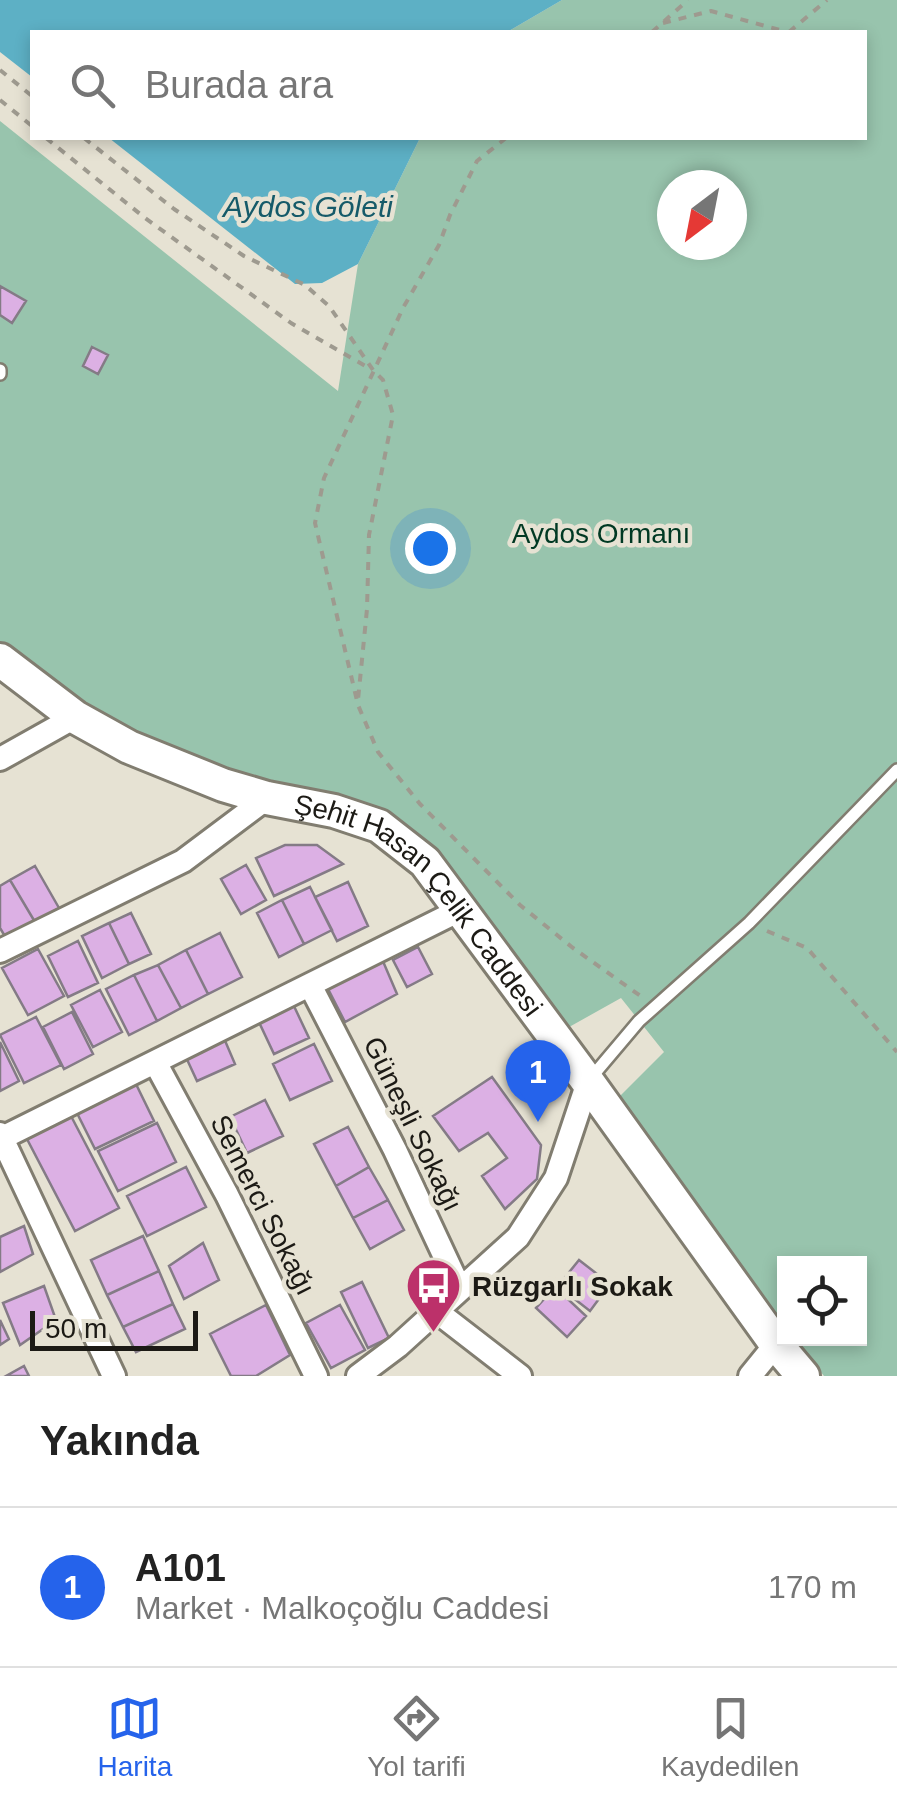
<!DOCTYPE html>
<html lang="tr">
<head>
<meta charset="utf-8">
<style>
	body { margin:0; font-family:Arial,sans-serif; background:#f2f2f2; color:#222 }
	.controls { position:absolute; right:30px; bottom:30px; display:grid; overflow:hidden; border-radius:0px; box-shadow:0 5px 15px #0003 }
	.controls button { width:90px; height:90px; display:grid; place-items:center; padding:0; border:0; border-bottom:2px solid #e0e0e0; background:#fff; color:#222; font:50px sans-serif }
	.compass { position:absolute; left:657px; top:170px; width:90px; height:90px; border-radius:50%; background:#fff; box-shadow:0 5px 15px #0003; rotate:212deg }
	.scale { position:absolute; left:30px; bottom:25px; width:168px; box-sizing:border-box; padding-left:10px; border:5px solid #1c1a15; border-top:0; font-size:28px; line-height:35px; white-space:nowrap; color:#1c1a15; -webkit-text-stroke:8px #e6e2d3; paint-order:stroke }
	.you { position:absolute; left:430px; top:548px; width:35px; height:35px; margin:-25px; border:8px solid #fff; border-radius:50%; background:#1a73e8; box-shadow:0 0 0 15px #1a73e833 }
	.badge { display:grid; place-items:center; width:65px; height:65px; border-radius:50%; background:#2563eb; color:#fff; font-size:32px; font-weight:700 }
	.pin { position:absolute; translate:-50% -82px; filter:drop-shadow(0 2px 5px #0008) }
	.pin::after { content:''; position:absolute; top:52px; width:35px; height:30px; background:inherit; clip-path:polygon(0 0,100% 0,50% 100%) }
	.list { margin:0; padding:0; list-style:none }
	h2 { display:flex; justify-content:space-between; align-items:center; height:130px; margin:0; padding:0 40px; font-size:42px }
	h2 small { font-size:32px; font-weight:400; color:#767676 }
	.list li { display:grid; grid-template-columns:65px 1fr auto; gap:30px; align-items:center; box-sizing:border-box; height:160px; padding:0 40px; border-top:2px solid #e0e0e0 }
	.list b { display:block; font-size:38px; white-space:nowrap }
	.list p { margin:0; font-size:32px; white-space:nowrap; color:#767676 }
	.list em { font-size:32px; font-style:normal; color:#767676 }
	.icon { flex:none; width:55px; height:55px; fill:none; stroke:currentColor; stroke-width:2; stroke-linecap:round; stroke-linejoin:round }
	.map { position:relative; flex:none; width:897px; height:1376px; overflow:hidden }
	.search { position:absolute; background:#fff; box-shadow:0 5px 15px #0003; left:30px; right:30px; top:30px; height:110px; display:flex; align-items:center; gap:25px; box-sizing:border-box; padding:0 35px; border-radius:0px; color:#767676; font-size:38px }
	.sheet { height:290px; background:#fff }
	nav { display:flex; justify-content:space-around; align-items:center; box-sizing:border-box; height:140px; border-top:2px solid #e0e0e0; background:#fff; font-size:28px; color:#767676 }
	nav a { display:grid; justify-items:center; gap:5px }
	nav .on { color:#2563eb }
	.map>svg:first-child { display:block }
	.green { fill:#98c4ad; fill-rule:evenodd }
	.water { fill:#5db0c5 }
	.building { fill:#dcb0e4; stroke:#847b86; stroke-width:2.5 }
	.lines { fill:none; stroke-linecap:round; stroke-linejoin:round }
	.lane-casing { stroke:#817d70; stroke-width:16 }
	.street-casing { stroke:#817d70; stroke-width:28 }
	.secondary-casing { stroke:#817d70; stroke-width:38 }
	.path { stroke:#9e9a8f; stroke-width:4; stroke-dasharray:8 8; stroke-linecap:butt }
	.lane { stroke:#fff; stroke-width:11 }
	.street { stroke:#fff; stroke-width:22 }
	.secondary { stroke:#fff; stroke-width:32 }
	.labels { text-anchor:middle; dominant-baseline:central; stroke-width:9; stroke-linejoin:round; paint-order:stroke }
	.park-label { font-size:28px; fill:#003923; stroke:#e6e2d3 }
	.street-label { font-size:28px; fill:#1c1a15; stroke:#e6e2d3 }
	.poi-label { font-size:28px; font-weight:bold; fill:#1c1a15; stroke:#e6e2d3; text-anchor:start }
	.water-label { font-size:30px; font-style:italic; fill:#155a69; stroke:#e6e2d3 }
</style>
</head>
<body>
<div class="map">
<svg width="897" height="1376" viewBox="0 0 897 1376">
	<rect width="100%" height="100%" fill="#e6e2d3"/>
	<!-- green -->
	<path class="green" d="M562 0H897V1376H824L795 1339 860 1338V1264H784V1324L614 1102 664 1052 621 998 562 1031 469 900 383 808 342 800 266 790 97 719 0 648V121L338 391 358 264 420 138H864V32H507ZM672 185H732V245H672Z"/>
	<!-- water -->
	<path class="water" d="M0 0H562L507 32H32V77L0 52Z
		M109 138H420L358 264 322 283 295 284Z"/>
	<!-- building -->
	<path class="building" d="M0 286 26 301 12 323 0 315Z
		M92 347 108 355 98 374 83 366Z
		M285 845H317L343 864 274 896 256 858Z
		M246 865 266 900 241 914 221 879Z
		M35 866 59 908 35 922 10 880Z
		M10 880 35 922 6 938 0 928V886Z
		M348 882 368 926 337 941 315 897Z
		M310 887 332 930 304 944 282 900Z
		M282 900 304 944 279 957 257 913Z
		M131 913 151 954 129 964 109 923Z
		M109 923 129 964 102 978 82 936Z
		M220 933 242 977 208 994 186 950Z
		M78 941 98 983 68 997 48 956Z
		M418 947 432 974 407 987 393 960Z
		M38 949 64 996 28 1015 2 968Z
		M186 950 208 994 181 1008 158 965Z
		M382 959 397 994 345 1022 325 983Z
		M158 965 181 1008 157 1021 134 975Z
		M134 975 157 1021 129 1035 106 989Z
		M100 990 122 1032 93 1047 71 1005Z
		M293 1004 309 1038 274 1054 258 1020Z
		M72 1012 93 1054 64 1069 43 1027Z
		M36 1017 61 1065 24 1083 0 1035Z
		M223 1036 235 1064 197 1081 184 1053Z
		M0 1042 19 1081 0 1091Z
		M314 1044 332 1081 290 1100 273 1064Z
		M492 1077 541 1145 537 1179 505 1209 482 1176 507 1158 488 1133 459 1151 433 1116Z
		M134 1080 154 1121 95 1149 75 1109Z
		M265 1100 283 1136 247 1153 230 1117Z
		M71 1116 119 1208 75 1231 27 1139Z
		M157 1123 176 1162 118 1191 98 1151Z
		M348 1127 369 1167 336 1186 314 1144Z
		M186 1167 206 1207 147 1236 127 1196Z
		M369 1167 388 1200 353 1218 336 1186Z
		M388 1200 404 1230 370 1249 353 1218Z
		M24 1226 33 1254 0 1272V1237Z
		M143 1236 159 1271 107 1295 91 1260Z
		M203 1243 219 1280 184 1299 169 1266Z
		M579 1260 610 1284 590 1311 558 1286Z
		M159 1271 173 1304 123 1327 107 1295Z
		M362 1282 389 1338 368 1348 341 1292Z
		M44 1286 56 1320 20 1345 3 1303Z
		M555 1287 586 1316 567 1337 536 1308Z
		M173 1304 185 1329 136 1352 123 1327Z
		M266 1305 290 1355 256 1376H231L210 1334Z
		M340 1305 365 1350 331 1368 306 1323Z
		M0 1320 9 1339 0 1345Z
		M24 1366 29 1376H6Z"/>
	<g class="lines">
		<defs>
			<path id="lane" d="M0 370V374
				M590 1079 639 1021 749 923 897 770"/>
			<path id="street" d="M0 759 75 717
				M0 951 183 861 267 798
				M310 985 395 1150 460 1289
				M155 1062 227 1195 316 1376
				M0 1134 114 1376
				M0 1139 460 910
				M436 1311 520 1376
				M358 1376 398 1346 518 1237 556 1178 588 1082
				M750 1376 776 1344"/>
			<g id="secondary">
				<path id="s1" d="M0 660 75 717 129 747 223 785 267 798 334 811 379 826 425 862 588 1082 776 1344 803 1376"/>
			</g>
		</defs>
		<!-- lane casing -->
		<use href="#lane" class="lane-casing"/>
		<!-- street casing -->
		<use href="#street" class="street-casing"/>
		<!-- secondary casing -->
		<use href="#secondary" class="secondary-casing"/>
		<!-- path -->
		<path class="path" d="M663 23 711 11 787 32
			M652 32 688 0
			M789 32 827 0
			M0 70 32 96
			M0 100 32 126
			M46 138 145 218 291 323 369 368
			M84 138 174 209 244 256 305 285 329 306 373 370 383 380 393 415 369 535 367 609 358 700
			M506 138 477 161 450 215 439 245 403 308 324 478 315 523 358 705 378 752 420 804 520 905 573 948 642 997
			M767 931 807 948 897 1052"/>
		<!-- lane -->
		<use href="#lane" class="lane"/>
		<!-- street -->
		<use href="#street" class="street"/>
		<!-- secondary -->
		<use href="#secondary" class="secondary"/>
	</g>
	<!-- icons -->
	<defs>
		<symbol id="bus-pin" viewBox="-11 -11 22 30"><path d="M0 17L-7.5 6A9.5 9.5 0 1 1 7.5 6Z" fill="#bc316a" stroke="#e6e2d3"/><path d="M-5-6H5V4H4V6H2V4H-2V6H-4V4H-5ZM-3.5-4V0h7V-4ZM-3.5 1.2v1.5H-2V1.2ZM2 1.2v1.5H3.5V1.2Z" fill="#fff"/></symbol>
	</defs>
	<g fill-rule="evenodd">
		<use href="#bus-pin" x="402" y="1254" width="63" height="86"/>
	</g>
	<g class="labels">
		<!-- park labels -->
		<g class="park-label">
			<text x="601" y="533">Aydos Ormanı</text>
		</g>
		<!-- street labels -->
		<g class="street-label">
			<text stroke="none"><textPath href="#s1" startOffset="498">Şehit Hasan Çelik Caddesi</textPath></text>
			<text transform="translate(413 1124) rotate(64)">Güneşli Sokağı</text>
			<text transform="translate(263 1205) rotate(63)">Semerci Sokağı</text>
		</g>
		<!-- poi labels -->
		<g class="poi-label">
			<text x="472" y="1286">Rüzgarlı Sokak</text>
		</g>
		<!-- water labels -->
		<g class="water-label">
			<text x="308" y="206">Aydos Göleti</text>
		</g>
	</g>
</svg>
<div class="controls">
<button><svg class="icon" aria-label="locate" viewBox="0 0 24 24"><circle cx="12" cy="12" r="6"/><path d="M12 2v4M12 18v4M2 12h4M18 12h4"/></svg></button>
</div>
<svg class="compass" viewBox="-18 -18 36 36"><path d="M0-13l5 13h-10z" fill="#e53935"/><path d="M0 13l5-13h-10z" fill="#767676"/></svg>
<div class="scale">50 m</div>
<div class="you"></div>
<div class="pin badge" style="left:538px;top:1122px">1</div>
<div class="search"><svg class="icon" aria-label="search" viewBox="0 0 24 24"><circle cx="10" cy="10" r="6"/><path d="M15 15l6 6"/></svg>Burada ara</div>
</div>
<section class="sheet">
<h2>Yakında<small></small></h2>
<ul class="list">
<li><span class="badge">1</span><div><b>A101</b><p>Market · Malkoçoğlu Caddesi</p></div><em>170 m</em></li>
</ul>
</section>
<nav>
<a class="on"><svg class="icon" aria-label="map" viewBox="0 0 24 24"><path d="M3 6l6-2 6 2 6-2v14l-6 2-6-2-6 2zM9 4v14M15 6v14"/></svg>Harita</a>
<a><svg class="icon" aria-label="directions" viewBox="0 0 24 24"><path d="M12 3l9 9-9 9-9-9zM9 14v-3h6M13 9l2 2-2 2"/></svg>Yol tarifi</a>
<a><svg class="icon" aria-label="saved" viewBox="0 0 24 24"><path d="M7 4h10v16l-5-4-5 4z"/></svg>Kaydedilen</a>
</nav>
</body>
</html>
